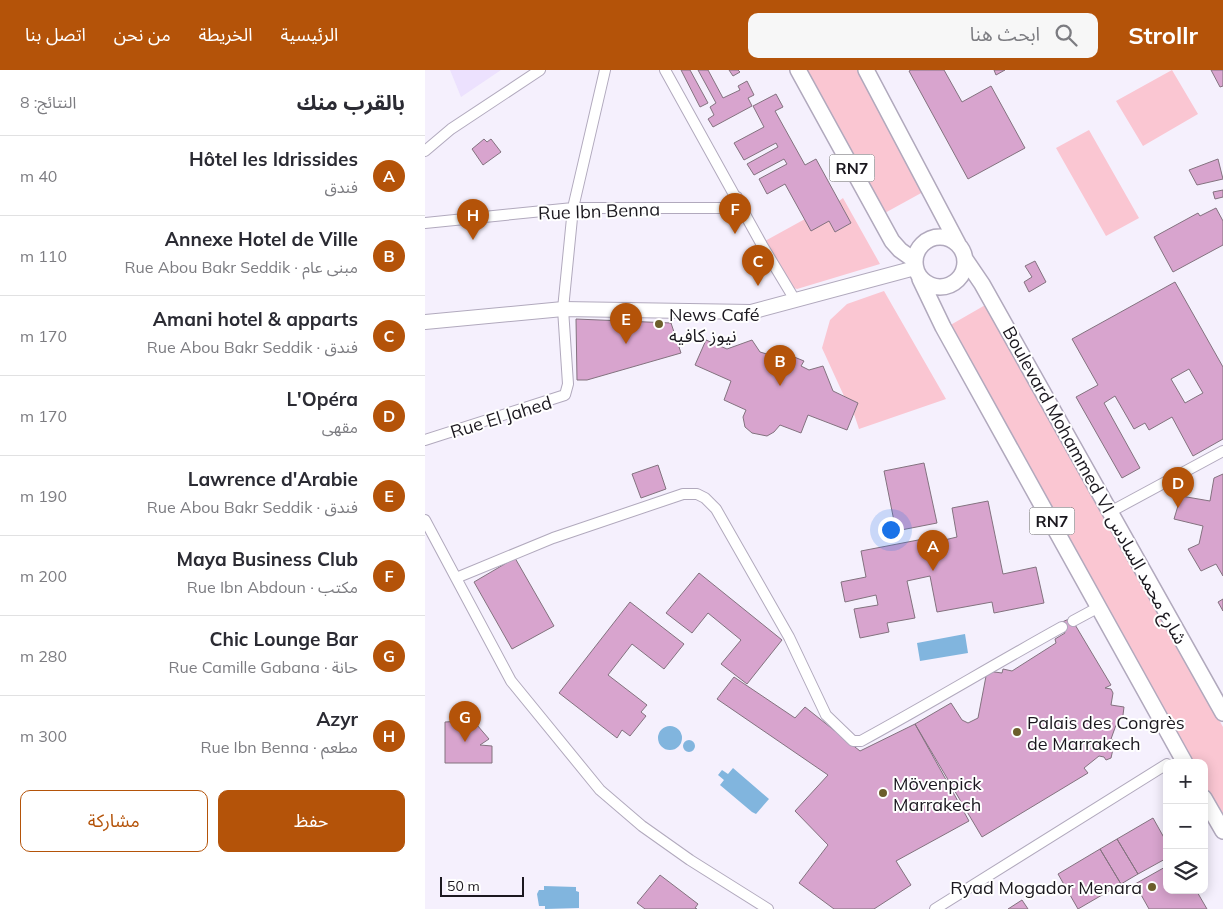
<!DOCTYPE html>
<html lang="ar">
<head>
<meta charset="utf-8">
<style>
	body { margin:0; font-family:Mulish,"Noto Sans Arabic",sans-serif; background:#f7f7f7; color:#2b2b33; direction:rtl }
	.controls { position:absolute; right:15px; bottom:15px; display:grid; overflow:hidden; border-radius:10px; box-shadow:0 2px 12px #0003 }
	.controls button { width:45px; height:45px; display:grid; place-items:center; padding:0; border:0; border-bottom:1px solid #e1e1e2; background:#fff; color:#2b2b33; font:25px sans-serif }
	.scale { position:absolute; left:15px; bottom:12px; width:84px; box-sizing:border-box; padding-left:5px; border:2px solid #1b181f; border-top:0; font-size:14px; line-height:18px; white-space:nowrap; color:#1b181f; -webkit-text-stroke:4px #fff; paint-order:stroke }
	.you { position:absolute; left:465px; top:459px; width:18px; height:18px; margin:-12px; border:4px solid #fff; border-radius:50%; background:#1a73e8; box-shadow:0 0 0 8px #1a73e833 }
	.badge { display:grid; place-items:center; width:32px; height:32px; border-radius:50%; background:#b45309; color:#fff; font-size:16px; font-weight:700 }
	.pin { position:absolute; translate:-50% -41px; filter:drop-shadow(0 1px 2px #0008) }
	.pin::after { content:''; position:absolute; top:26px; width:18px; height:15px; background:inherit; clip-path:polygon(0 0,100% 0,50% 100%) }
	.list { margin:0; padding:0; list-style:none }
	h2 { display:flex; justify-content:space-between; align-items:center; height:65px; margin:0; padding:0 20px; font-size:21px }
	h2 small { font-size:16px; font-weight:400; color:#7c7c81 }
	.list li { display:grid; grid-template-columns:32px 1fr auto; gap:15px; align-items:center; box-sizing:border-box; height:80px; padding:0 20px; border-top:1px solid #e1e1e2 }
	.list b { display:block; font-size:19px; white-space:nowrap }
	.list p { margin:0; font-size:16px; white-space:nowrap; color:#7c7c81 }
	.list em { font-size:16px; font-style:normal; color:#7c7c81 }
	.actions { display:flex; gap:10px; padding:15px 20px }
	.actions a { flex:1; padding:11px 0; border:1px solid #b45309; border-radius:10px; text-align:center; font-size:18px; color:#b45309 }
	.actions .main { background:#b45309; color:#fff }
	.icon { flex:none; width:28px; height:28px; fill:none; stroke:currentColor; stroke-width:2; stroke-linecap:round; stroke-linejoin:round }
	.map { position:relative; flex:none; width:798px; height:839px; overflow:hidden; direction:ltr }
	header { display:flex; align-items:center; gap:30px; box-sizing:border-box; height:70px; padding:0 25px; background:#b45309; color:#fff }
	header strong { font-size:24px }
	nav { display:flex; gap:28px; margin-inline-start:auto; font-size:18px }
	.search { width:350px; height:45px; background:#f7f7f7; display:flex; align-items:center; gap:12px; box-sizing:border-box; padding:0 18px; border-radius:10px; color:#7c7c81; font-size:19px }
	main { display:flex }
	aside { flex:1; background:#fff }
	.map>svg:first-child { display:block }
	.built { fill:#ece1fe }
	.green { fill:#fac6d2 }
	.water { fill:#81b5de }
	.building { fill:#d8a4ce; stroke:#83727f; fill-rule:evenodd }
	.lines { fill:none; stroke-linecap:round; stroke-linejoin:round }
	.street-casing { stroke:#b1a9bd; stroke-width:12 }
	.secondary-casing { stroke:#b1a9bd; stroke-width:16 }
	.primary-casing { stroke:#b1a9bd; stroke-width:18 }
	.street { stroke:#fff; stroke-width:10 }
	.secondary { stroke:#fff; stroke-width:14 }
	.primary { stroke:#fff; stroke-width:15 }
	.poi-dot { fill:#6c5e2b; stroke:#fff; stroke-width:2 }
	.labels { text-anchor:middle; dominant-baseline:central; stroke-width:4; stroke-linejoin:round; paint-order:stroke }
	.shield { fill:#fff; stroke:#5f5d62; stroke-width:1 }
	.shield-label { font-size:16px; font-weight:bold; fill:#1b181f }
	.street-label { font-size:18px; fill:#1b181f; stroke:#fff }
	.poi-label { font-size:18px; fill:#1b181f; stroke:#fff; text-anchor:start }
</style>
</head>
<body>
<header>
<strong>Strollr</strong>
<div class="search"><svg class="icon" aria-label="search" viewBox="0 0 24 24"><circle cx="10" cy="10" r="6"/><path d="M15 15l6 6"/></svg>ابحث هنا</div>
<nav><a>الرئيسية</a><a>الخريطة</a><a>من نحن</a><a>اتصل بنا</a></nav>
</header>
<main>
<div class="map">
<svg width="798" height="839" viewBox="0 0 798 839">
	<rect width="100%" height="100%" fill="#f5f0fd"/>
	<!-- built -->
	<path class="built" d="M25 0H76L36 27Z"/>
	<!-- green -->
	<path class="green" d="M379 0H432L498 122 458 144Z
		M747 0 773 44 718 76 691 31Z
		M664 60 714 148 681 166 631 78Z
		M418 128 455 194 372 219 366 217 340 171 380 149 404 151 410 162 426 153 414 131Z
		M459 221 521 329 434 359 429 344 433 333 419 326 397 278 405 250 422 234Z
		M562 234 798 657V751L779 718V693H765L522 257Z"/>
	<!-- water -->
	<path class="water" d="M540 564 543 583 495 591 492 573Z
		M233 668a12 12 0 1 1 24 0a12 12 0 1 1-24 0Z
		M258 676a6 6 0 1 1 12 0a6 6 0 1 1-12 0Z
		M308 698 344 729 331 744 327 742 295 715 299 710 293 705 297 700 303 704Z
		M119 816 151 817V821L154 822V838L120 839V836H114L112 824 114 820H119Z"/>
	<!-- building -->
	<path class="building" d="M256 0H265L283 33 275 37Z
		M273 0H283L298 28 315 20 313 16 322 11 329 25 323 28 327 36 288 57 283 49 289 45 285 37 291 33Z
		M304 0H313L315 2 308 6Z
		M486 0H519L537 32 566 16 600 78 543 109 484 1Z
		M569 0H580L571 5Z
		M786 0H798V16L795 17Z
		M351 24 358 37 350 41 380 95 391 89 426 153 410 162 404 151 386 161 360 114 342 124 334 109 362 94 359 89 329 105 322 94 353 77 351 73 319 90 309 73 339 57 328 36Z
		M59 69 62 72 66 69 76 82 58 95 47 79Z
		M793 89 798 109 772 115 764 100Z
		M798 120V127L790 129 788 122Z
		M791 138 798 151V175L748 202 729 167 773 143 775 146Z
		M610 191 621 212 604 222 599 212 607 207 600 196Z
		M750 212 798 297V369L768 386 747 347 724 360 720 353 709 359 690 326 679 333 715 398 697 408 651 327 673 315 647 269ZM764 299 778 323 760 333 746 309Z
		M151 249 246 253 256 283 162 310H152Z
		M281 270 302 279 327 270 335 282 345 285 347 278 379 291 376 296 384 300 398 296 408 321 433 333 422 360 383 345 376 363 355 355 349 362 342 366 327 363 320 357 318 347 321 340 299 330 306 311 270 295Z
		M499 393 512 453 471 461 459 401Z
		M233 395 241 419 216 428 207 404Z
		M798 404V506L791 494 776 501 763 479 774 474 778 456 749 449 756 426 785 431 789 408Z
		M563 431 578 504 611 497 619 533 569 543 567 532 512 542 505 506 482 511 490 548 462 553 464 562 435 568 429 539 453 535 451 525 420 532 416 512 441 507 436 481 514 466 515 471 532 467 527 438Z
		M90 488 129 556 87 579 49 512Z
		M274 503 357 570 322 614 296 594 316 570 283 543 267 563 241 543Z
		M798 529V541L793 532Z
		M205 532 259 574 239 599 207 574 183 605 222 635 216 642 221 646 205 666 197 660 192 668 134 623Z
		M646 548 686 615 680 618 686 619 688 623 686 635 699 637 698 645 691 655 686 669 688 670V679L686 688 681 690 679 687 674 686 659 698 663 703 557 767 490 654 526 633 537 650 543 653 553 648 562 601 577 603 578 599 587 601 631 573 630 569 640 563 635 553Z
		M309 607 370 648 380 637 435 681 490 654 544 751 471 791 486 815 449 839H409L374 813 403 775 370 741 403 705 292 629Z
		M46 648 64 669 55 675 67 676V693H20V652L39 651Z
		M728 748 742 773V788L713 804 692 769Z
		M692 769 713 804 696 814 675 779Z
		M675 779 696 814 653 839 633 804Z
		M742 796V820H771L782 839H724L710 814Z
		M235 805 273 834 270 838 272 839H220L212 833Z
		M597 830 603 839H583Z"/>
	<g class="lines">
		<defs>
			<path id="street" d="M240 0 337 175 370 230
				M0 81 26 59 115 0
				M0 153 148 138H308L312 127
				M0 370 140 325 143 314 138 239 148 138 180 0
				M685 442 798 381
				M0 450 86 611 175 720 217 756 265 790 343 839
				M31 508 128 468 258 424H272L280 428 291 439 364 567 401 645 428 671H436C504 634 570 594 637 557
				M648 551 674 537
				M510 839 742 694"/>
			<path id="secondary" d="M0 252 138 239 326 242 490 198"/>
			<path id="primary" d="M373 0 467 171 475 180 489 190
				M441 0 533 174
				M490 192a25 25 0 1 1 50 0a25 25 0 1 1-50 0Z
				M540 189 557 214 798 643
				M495 209 518 257 760 693
				M779 728 798 761"/>
		</defs>
		<!-- street casing -->
		<use href="#street" class="street-casing"/>
		<!-- secondary casing -->
		<use href="#secondary" class="secondary-casing"/>
		<!-- primary casing -->
		<use href="#primary" class="primary-casing"/>
		<!-- street -->
		<use href="#street" class="street"/>
		<!-- secondary -->
		<use href="#secondary" class="secondary"/>
		<!-- primary -->
		<use href="#primary" class="primary"/>
	</g>
	<!-- markers -->
	<g class="poi-dot">
		<circle cx="234" cy="254" r="5"/>
		<circle cx="592" cy="662" r="5"/>
		<circle cx="458" cy="723" r="5"/>
		<circle cx="727" cy="817" r="5"/>
	</g>
	<g class="labels">
		<!-- shield labels -->
		<g class="shield">
			<rect x="404.5" y="84.5" width="45" height="27" rx="4"/>
			<rect x="604.5" y="437.5" width="45" height="27" rx="4"/>
		</g>
		<g class="shield-label">
			<text x="427" y="98">RN7</text>
			<text x="627" y="451">RN7</text>
		</g>
		<!-- street labels -->
		<g class="street-label">
			<text transform="translate(174 141) rotate(-2)">Rue Ibn Benna</text>
			<text transform="translate(76 347) rotate(-17)">Rue El Jahed</text>
			<text transform="translate(670 415) rotate(61)">Boulevard Mohammed VI شارع محمد السادس</text>
		</g>
		<!-- poi labels -->
		<g class="poi-label">
			<text x="244" y="244">News Café<tspan x="244" dy="21">نيوز كافيه</tspan></text>
			<text x="602" y="652">Palais des Congrès<tspan x="602" dy="21">de Marrakech</tspan></text>
			<text x="468" y="713">Mövenpick<tspan x="468" dy="21">Marrakech</tspan></text>
			<text x="717" y="817" text-anchor="end">Ryad Mogador Menara</text>
		</g>
	</g>
</svg>
<div class="controls">
<button>+</button>
<button>−</button>
<button><svg class="icon" aria-label="layers" viewBox="0 0 24 24"><path d="M12 4l9 5-9 5-9-5zM3 14l9 5 9-5"/></svg></button>
</div>
<div class="scale">50 m</div>
<div class="you"></div>
<div class="pin badge" style="left:508px;top:501px">A</div>
<div class="pin badge" style="left:355px;top:316px">B</div>
<div class="pin badge" style="left:333px;top:216px">C</div>
<div class="pin badge" style="left:753px;top:438px">D</div>
<div class="pin badge" style="left:201px;top:274px">E</div>
<div class="pin badge" style="left:310px;top:164px">F</div>
<div class="pin badge" style="left:40px;top:672px">G</div>
<div class="pin badge" style="left:48px;top:170px">H</div>
</div>
<aside>
<h2>بالقرب منك<small>النتائج: 8</small></h2>
<ul class="list">
<li><span class="badge">A</span><div><b>Hôtel les Idrissides</b><p>فندق</p></div><em>40 m</em></li>
<li><span class="badge">B</span><div><b>Annexe Hotel de Ville</b><p>مبنى عام · Rue Abou Bakr Seddik</p></div><em>110 m</em></li>
<li><span class="badge">C</span><div><b>Amani hotel &amp; apparts</b><p>فندق · Rue Abou Bakr Seddik</p></div><em>170 m</em></li>
<li><span class="badge">D</span><div><b>L'Opéra</b><p>مقهى</p></div><em>170 m</em></li>
<li><span class="badge">E</span><div><b>Lawrence d'Arabie</b><p>فندق · Rue Abou Bakr Seddik</p></div><em>190 m</em></li>
<li><span class="badge">F</span><div><b>Maya Business Club</b><p>مكتب · Rue Ibn Abdoun</p></div><em>200 m</em></li>
<li><span class="badge">G</span><div><b>Chic Lounge Bar</b><p>حانة · Rue Camille Gabana</p></div><em>280 m</em></li>
<li><span class="badge">H</span><div><b>Azyr</b><p>مطعم · Rue Ibn Benna</p></div><em>300 m</em></li>
</ul>
<div class="actions"><a class="main">حفظ</a><a>مشاركة</a></div>
</aside>
</main>
</body>
</html>
